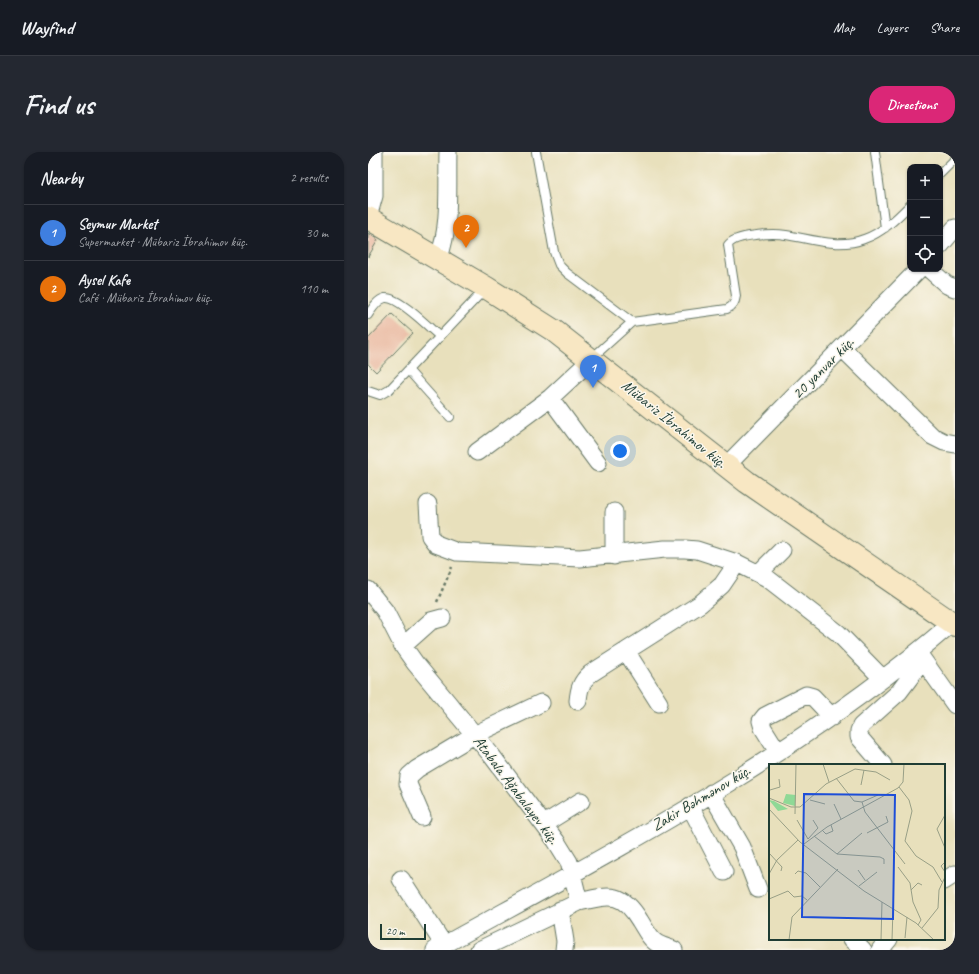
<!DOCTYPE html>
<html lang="en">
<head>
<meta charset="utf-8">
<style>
	body { margin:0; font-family:Caveat,sans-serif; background:#242831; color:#f1f3f6 }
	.controls { position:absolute; right:12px; top:12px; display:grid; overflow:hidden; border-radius:8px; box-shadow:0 1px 3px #0004 }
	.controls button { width:36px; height:36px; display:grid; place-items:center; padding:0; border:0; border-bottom:1px solid #363941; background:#171b24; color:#f1f3f6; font:20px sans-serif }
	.scale { position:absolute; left:12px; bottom:10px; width:46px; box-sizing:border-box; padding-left:4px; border:2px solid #1f3d34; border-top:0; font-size:11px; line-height:14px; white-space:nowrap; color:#1f3d34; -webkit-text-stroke:3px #fbf7ec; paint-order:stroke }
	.you { position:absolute; left:252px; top:299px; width:14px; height:14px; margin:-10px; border:3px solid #fff; border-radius:50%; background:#1a73e8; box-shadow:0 0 0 6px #1a73e833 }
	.badge { display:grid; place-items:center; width:26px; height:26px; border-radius:50%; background:#db2777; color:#fff; font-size:13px; font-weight:700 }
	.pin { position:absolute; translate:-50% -33px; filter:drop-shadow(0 1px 2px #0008) }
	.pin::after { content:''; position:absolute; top:21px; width:14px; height:12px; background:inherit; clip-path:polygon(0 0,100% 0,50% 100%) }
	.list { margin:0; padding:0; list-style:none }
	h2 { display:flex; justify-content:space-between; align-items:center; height:52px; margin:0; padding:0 16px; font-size:17px }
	h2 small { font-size:13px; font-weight:400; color:#9ea1a6 }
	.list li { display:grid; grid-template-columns:26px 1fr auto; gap:12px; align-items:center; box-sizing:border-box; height:56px; padding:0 16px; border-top:1px solid #363941 }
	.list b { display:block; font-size:15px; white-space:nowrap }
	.list p { margin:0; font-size:13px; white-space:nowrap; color:#9ea1a6 }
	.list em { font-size:13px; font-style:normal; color:#9ea1a6 }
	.icon { flex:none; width:22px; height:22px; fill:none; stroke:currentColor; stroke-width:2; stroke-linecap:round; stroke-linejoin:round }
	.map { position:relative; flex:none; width:587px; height:798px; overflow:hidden; border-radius:16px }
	header { display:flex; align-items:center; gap:24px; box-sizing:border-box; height:56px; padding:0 20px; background:#171b24; border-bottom:1px solid #363941 }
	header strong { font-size:19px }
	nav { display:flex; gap:22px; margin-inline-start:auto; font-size:14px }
	.intro { display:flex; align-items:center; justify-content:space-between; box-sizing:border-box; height:96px; padding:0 24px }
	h1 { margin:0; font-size:28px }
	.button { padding:10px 18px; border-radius:16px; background:#db2777; color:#fff; font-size:14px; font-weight:700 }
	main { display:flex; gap:24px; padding:0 24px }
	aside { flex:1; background:#171b24; border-radius:16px; box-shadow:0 1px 3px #0004 }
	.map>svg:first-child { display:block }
	.building { fill:#e9b69d }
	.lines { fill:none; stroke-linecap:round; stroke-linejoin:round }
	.lane-casing { stroke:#657664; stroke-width:10 }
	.street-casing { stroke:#657664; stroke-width:19 }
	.secondary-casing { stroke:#657664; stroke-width:24 }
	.path { stroke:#657664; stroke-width:2.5; stroke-dasharray:3 3; stroke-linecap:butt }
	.lane { stroke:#fff; stroke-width:8 }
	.street { stroke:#fff; stroke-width:17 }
	.secondary { stroke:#f8e7c3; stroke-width:22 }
	.labels { text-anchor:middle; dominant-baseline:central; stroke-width:3; stroke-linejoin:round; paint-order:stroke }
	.street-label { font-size:16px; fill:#1f3d34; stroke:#fbf7ec }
	.inset-road { fill:none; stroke:#989f86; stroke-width:1 }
	.view { fill:#1d4ed8; fill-opacity:0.15; stroke:#1d4ed8; stroke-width:2 }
	.inset-edge { fill:none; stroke:#1f3d34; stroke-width:2 }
</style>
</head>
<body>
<header>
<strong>Wayfind</strong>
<nav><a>Map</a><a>Layers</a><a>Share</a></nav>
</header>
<div class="intro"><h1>Find us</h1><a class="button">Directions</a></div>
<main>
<aside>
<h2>Nearby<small>2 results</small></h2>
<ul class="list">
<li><span class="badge" style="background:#3f7fe0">1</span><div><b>Seymur Market</b><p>Supermarket · Mübariz İbrahimov küç.</p></div><em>30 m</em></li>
<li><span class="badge" style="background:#e8710a">2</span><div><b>Aysel Kafe</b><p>Café · Mübariz İbrahimov küç.</p></div><em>110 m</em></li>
</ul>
</aside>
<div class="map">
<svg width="587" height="798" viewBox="0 0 587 798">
	<rect width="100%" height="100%" fill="#fbf7ec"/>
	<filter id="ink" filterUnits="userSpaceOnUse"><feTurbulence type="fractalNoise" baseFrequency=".025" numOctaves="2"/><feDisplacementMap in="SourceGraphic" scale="8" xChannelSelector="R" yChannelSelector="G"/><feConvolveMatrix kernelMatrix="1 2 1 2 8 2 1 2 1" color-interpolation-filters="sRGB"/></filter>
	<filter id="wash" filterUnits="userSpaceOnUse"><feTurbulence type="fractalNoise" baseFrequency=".012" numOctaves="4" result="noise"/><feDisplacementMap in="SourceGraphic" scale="16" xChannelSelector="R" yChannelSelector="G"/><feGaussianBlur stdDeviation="0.9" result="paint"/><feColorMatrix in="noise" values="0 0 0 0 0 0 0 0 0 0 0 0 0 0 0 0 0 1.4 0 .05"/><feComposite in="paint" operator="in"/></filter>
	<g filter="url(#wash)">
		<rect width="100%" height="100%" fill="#e8e0bc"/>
		<g id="blocks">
			<!-- building -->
			<path class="building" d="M0 81 10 88 0 105Z
				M24 162 45 181 8 220 0 212V187Z"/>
		</g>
	</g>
	<g filter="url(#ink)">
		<use href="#blocks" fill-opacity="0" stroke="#657664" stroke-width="1"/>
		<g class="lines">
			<defs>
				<path id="lane" d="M168 0 186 100 191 113 199 121 264 170
					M507 0 517 76
					M572 22 587 7
					M0 163C4 157 9 148 17 146 30 144 62 176 72 185
					M224 206 264 170 359 157C365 154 367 151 368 144L360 93C367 82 406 81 418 83 443 87 471 97 496 87 514 81 529 66 542 53
					M41 219 82 265
					M0 239 12 243 21 238 118 136"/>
				<path id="street" d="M0 65 6 44V0
					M572 94 587 76
					M70 108C83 74 79 36 80 0
					M561 117 579 133 587 136
					M474 196 564 284 576 290 587 292
					M182 246 230 311
					M109 300 182 246 224 207
					M358 314 551 117
					M60 352 62 384 68 392 89 400 212 406 297 397H317L329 398 369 411 399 426 470 481 515 527
					M246 404V360
					M391 421 414 398
					M0 438 17 459 35 494 47 511 124 604 188 689 201 710 211 750C242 743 254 739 272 769 276 775 280 784 286 789 291 794 299 795 306 798
					M35 494 63 469 74 466
					M258 499 291 551
					M550 501 587 553
					M210 549C211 537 213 530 222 522L332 452 354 433 369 411
					M410 600 395 576 393 569 397 564 438 543 445 545 464 565
					M515 613 491 585V579L493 574 531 540 555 508
					M343 641 374 695 390 737
					M322 654 356 720
					M54 665 40 632 41 624 49 617 106 583 173 551
					M176 672 213 649
					M33 727 76 793
					M576 729 587 722
					M192 758 197 789 196 798
					M484 787 495 798
					M67 798C245 699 429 605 584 471
					M111 798 211 750
					M512 798 521 787"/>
				<path id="secondary" d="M0 66 119 136 185 178 379 330 587 473"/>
			</defs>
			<!-- lane casing -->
			<use href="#lane" class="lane-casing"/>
			<!-- street casing -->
			<use href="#street" class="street-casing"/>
			<!-- secondary casing -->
			<use href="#secondary" class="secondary-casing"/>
			<!-- path -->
			<path class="path" d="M69 450 84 415"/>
			<!-- lane -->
			<use href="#lane" class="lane"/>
			<!-- street -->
			<use href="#street" class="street"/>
			<!-- secondary -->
			<use href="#secondary" class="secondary"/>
		</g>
	</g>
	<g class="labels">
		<!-- street labels -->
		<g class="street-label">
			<text transform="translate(455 216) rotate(-45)">20 yanvar küç.</text>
			<text transform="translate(306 272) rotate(39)">Mübariz İbrahimov küç.</text>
			<text transform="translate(148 638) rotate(53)">Atabala Ağabalayev küç.</text>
			<text transform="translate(333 646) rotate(-31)">Zakir Bəhmənov küç.</text>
		</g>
	</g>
	<!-- overview -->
	<g transform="translate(401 612)">
		<rect width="176" height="176" fill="#e8e0bc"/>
		<path d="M17 30 27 31 26 42 14 39ZM0 36 5 37 19 45 9 47Z" fill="#8fd996"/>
		<path class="inset-road" d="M54 0 60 18M67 14 85 37 93 38 96 48 136 100M92 21 95 6M130 23 140 36 143 47 136 77 147 92 164 103 173 118M1 26 11 23 10 15M0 34 22 43H31L57 20 86 5 107 8 121 16M41 36 56 40M93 38 109 31M65 40 72 55M0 45 31 78 95 127 147 159 165 176M26 50 27 0M176 51 168 65 176 84M28 56 39 75M53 66 57 70 64 67 62 61M98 69 119 58 117 52M45 72 68 90 111 93 115 95V100M39 75 49 64 44 56M35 80 58 63 129 24 134 18 135 0M0 89 13 103 12 107M68 90 93 69M176 98 172 102 176 108M129 103 141 119 144 138 152 156 149 161M89 106 96 116M0 110 8 96 29 76M26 110 29 107 37 109 51 123M90 122 108 108M142 126 149 119 153 121M0 135 19 127 25 133 33 132 38 136M153 164 169 144 170 126 176 113M136 174 138 153M20 176 23 153 69 105M112 176 113 138M123 176 124 144"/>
		<path class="view" d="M35 30 126 31 124 155 33 153Z"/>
		<rect width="176" height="176" class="inset-edge"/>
	</g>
</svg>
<div class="controls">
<button>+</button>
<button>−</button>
<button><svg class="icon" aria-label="locate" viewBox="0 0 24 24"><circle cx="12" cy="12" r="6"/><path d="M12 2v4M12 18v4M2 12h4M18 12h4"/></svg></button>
</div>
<div class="scale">20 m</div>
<div class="you"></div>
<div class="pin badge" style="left:225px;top:236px;background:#3f7fe0">1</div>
<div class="pin badge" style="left:98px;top:96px;background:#e8710a">2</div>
</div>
</main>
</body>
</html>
